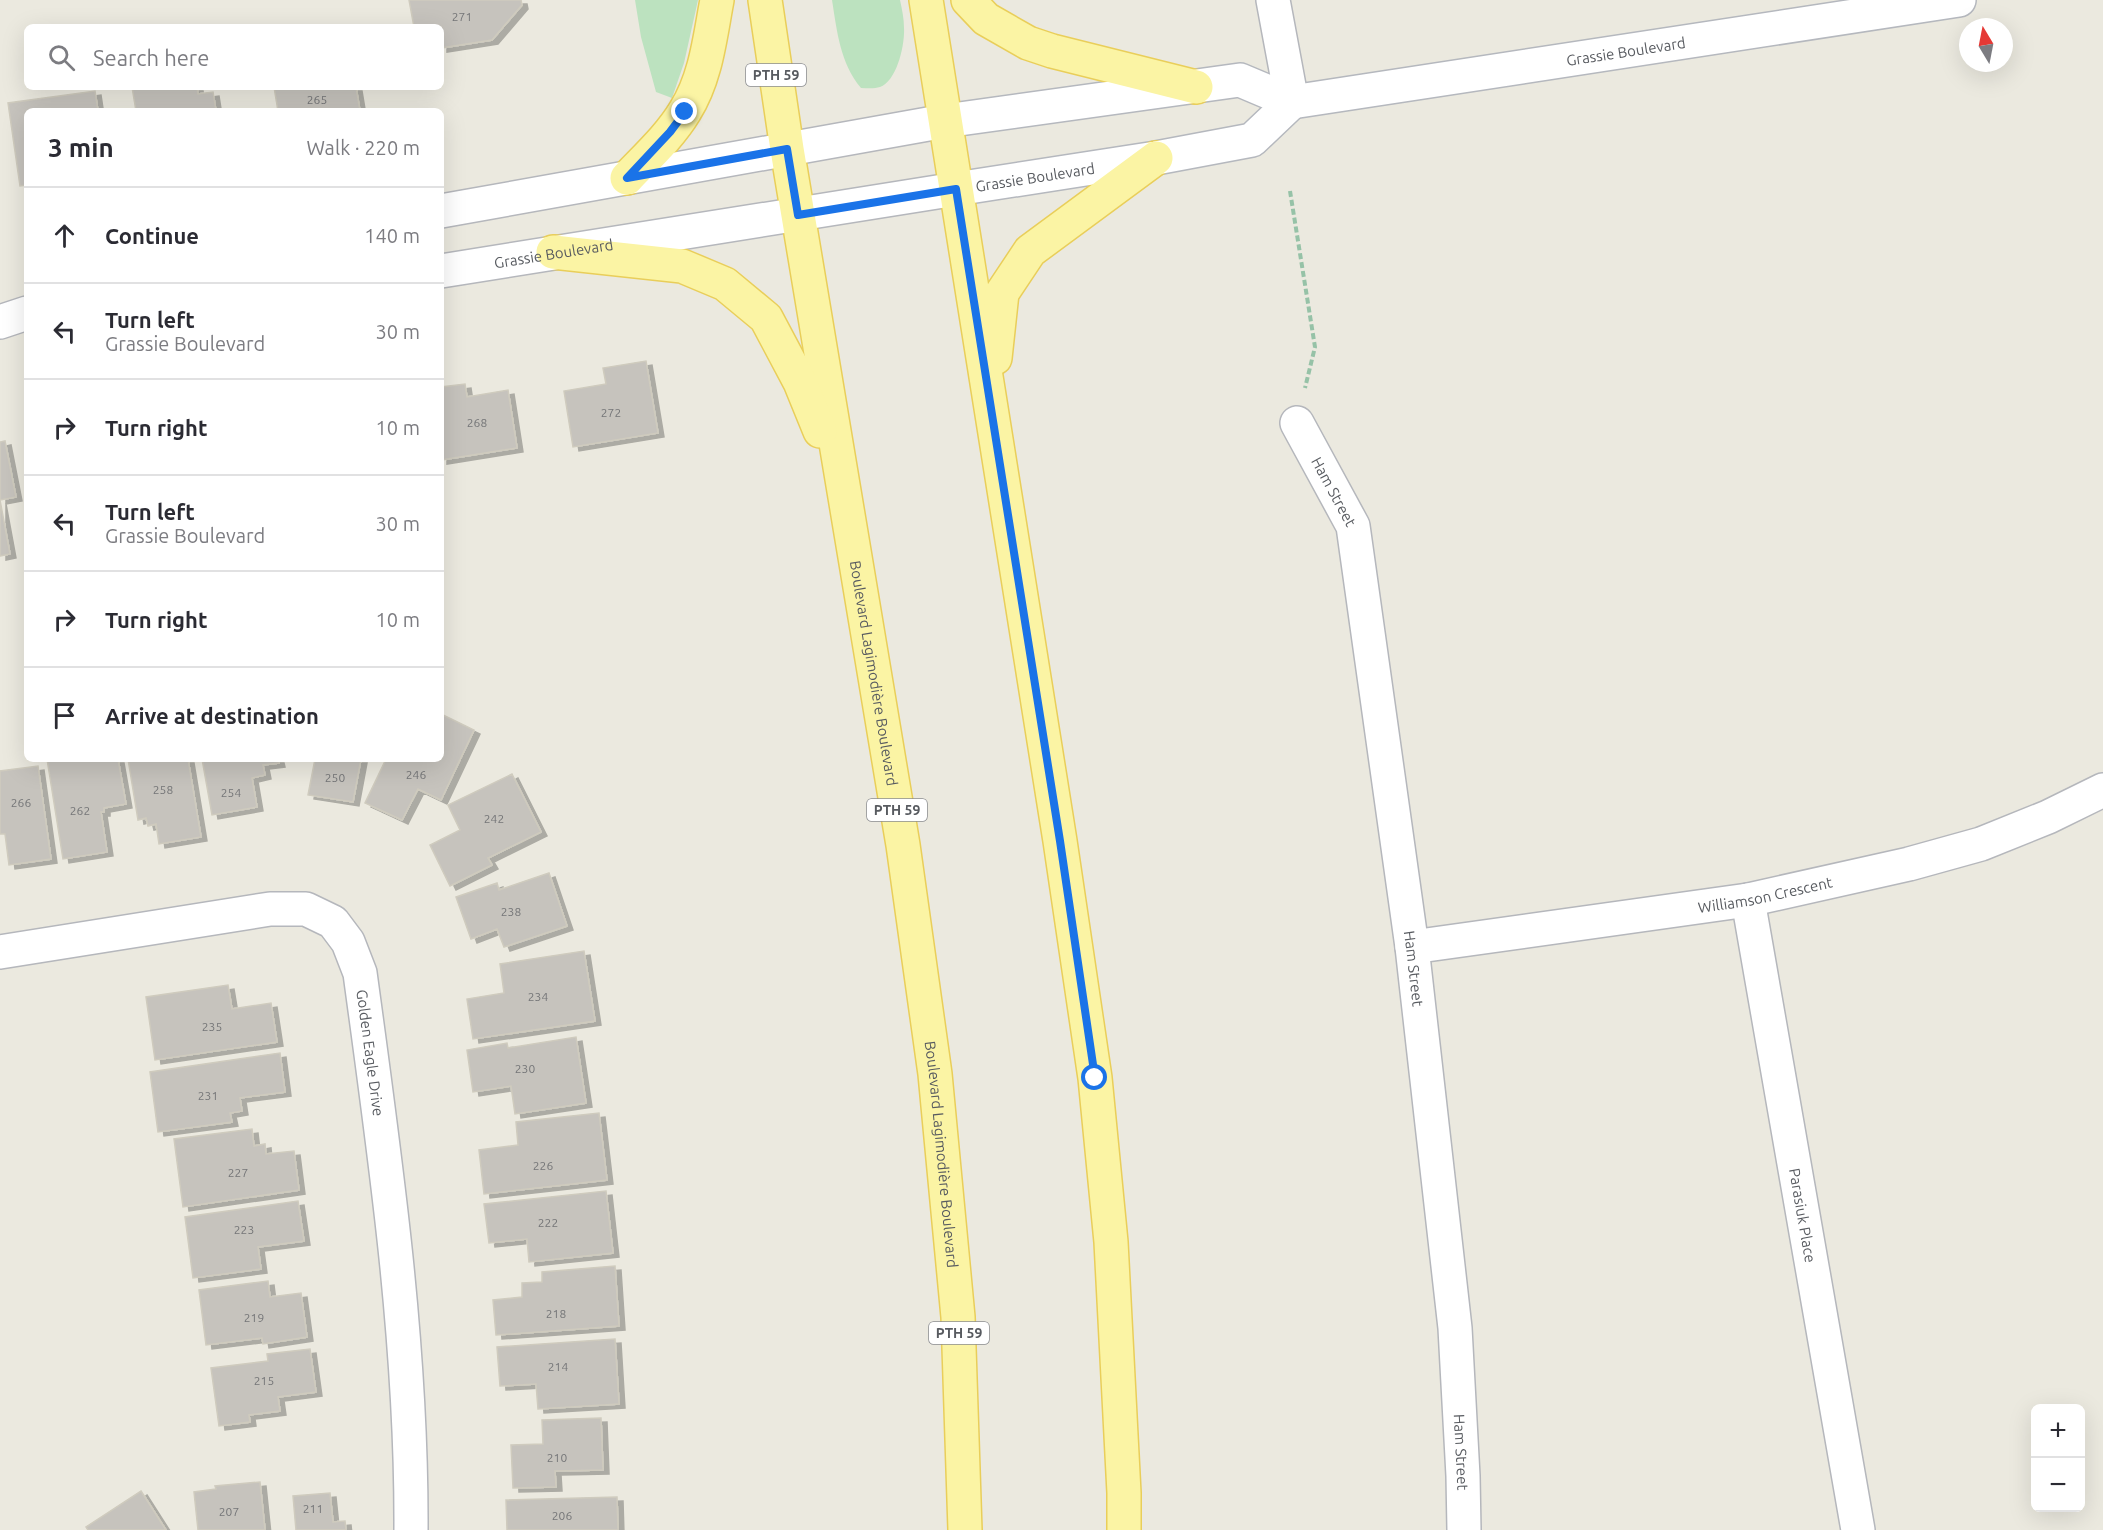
<!DOCTYPE html>
<html lang="en">
<head>
<meta charset="utf-8">
<style>
	body { margin:0; font-family:Ubuntu,sans-serif; background:#f2f2f3; color:#2b2b33 }
	.controls { position:absolute; right:18px; bottom:18px; display:grid; overflow:hidden; border-radius:9px; box-shadow:0 6px 24px #0002 }
	.controls button { width:54px; height:54px; display:grid; place-items:center; padding:0; border:0; border-bottom:2px solid #e1e1e2; background:#fff; color:#2b2b33; font:30px sans-serif }
	.compass { position:absolute; left:1959px; top:18px; width:54px; height:54px; border-radius:50%; background:#fff; box-shadow:0 6px 24px #0002; rotate:350deg }
	.stop { position:absolute; width:18px; height:18px; margin:-14px; border:4px solid #1a73e8; border-radius:50%; background:#fff }
	.stop.end { background:#1a73e8; border-color:#fff; box-shadow:0 2px 6px #0008 }
	.list { margin:0; padding:0; list-style:none }
	h2 { display:flex; justify-content:space-between; align-items:center; height:78px; margin:0; padding:0 24px; font-size:26px }
	h2 small { font-size:20px; font-weight:400; color:#7c7c81 }
	.list li { display:grid; grid-template-columns:39px 1fr auto; gap:18px; align-items:center; box-sizing:border-box; height:96px; padding:0 24px; border-top:2px solid #e1e1e2 }
	.list b { display:block; font-size:22px; white-space:nowrap }
	.list p { margin:0; font-size:20px; white-space:nowrap; color:#7c7c81 }
	.list em { font-size:20px; font-style:normal; color:#7c7c81 }
	.icon { flex:none; width:33px; height:33px; fill:none; stroke:currentColor; stroke-width:2; stroke-linecap:round; stroke-linejoin:round }
	.map { position:relative; flex:none; width:2103px; height:1530px; overflow:hidden }
	.search { position:absolute; background:#fff; box-shadow:0 6px 24px #0002; left:24px; top:24px; width:420px; height:66px; display:flex; align-items:center; gap:15px; box-sizing:border-box; padding:0 21px; border-radius:9px; color:#7c7c81; font-size:22px }
	.panel { position:absolute; background:#fff; box-shadow:0 6px 24px #0002; left:24px; top:108px; width:420px; height:654px; border-radius:9px }
	.map>svg:first-child { display:block }
	.green { fill:#bce2bf }
	.building { fill:#c6c3bd; stroke:#cfcbbe; stroke-width:1.5; filter:url(#shadow) }
	.lines { fill:none; stroke-linecap:round; stroke-linejoin:round }
	.minor-casing { stroke:#b5b7bc; stroke-width:36 }
	.tertiary-casing { stroke:#b5b7bc; stroke-width:36 }
	.secondary-casing { stroke:#b5b8be; stroke-width:36 }
	.primary-casing { stroke:#e9ce5a; stroke-width:36 }
	.path { stroke:#96c2a7; stroke-width:4; stroke-dasharray:6 3; stroke-linecap:butt }
	.minor { stroke:#fff; stroke-width:33 }
	.tertiary { stroke:#fff; stroke-width:33 }
	.secondary { stroke:#fff; stroke-width:33 }
	.primary { stroke:#fbf4a4; stroke-width:33 }
	.route { stroke:#1a73e8; stroke-width:8 }
	.labels { text-anchor:middle; dominant-baseline:central; stroke-width:4.5; stroke-linejoin:round; paint-order:stroke }
	.number-label { font-size:12px; fill:#747577 }
	.shield { fill:#fff; stroke:#8a8c90; stroke-width:1.5 }
	.shield-label { font-size:14px; font-weight:bold; fill:#585b60 }
	.street-label { font-size:15px; fill:#585b60; stroke:#fff }
</style>
</head>
<body>
<div class="map">
<svg width="2103" height="1530" viewBox="0 0 2103 1530">
	<defs>
		<filter id="shadow"><feDropShadow dx="6" dy="4" stdDeviation="0" flood-color="#0004"/></filter>
	</defs>
	<rect width="100%" height="100%" fill="#ebe9df"/>
	<!-- green -->
	<path class="green" d="M635 0H698L684 63 672 98 656 92 641 37Z
		M832 0H900C902 9 904 19 904 28 905 45 897 81 880 87 874 89 867 88 861 88 840 63 837 31 832 0Z"/>
	<!-- building -->
	<path class="building" d="M409 0H521L522 5 492 40 441 48V27H414Z
		M132 87H197L198 94 213 92 216 111H136Z
		M274 87H356L360 111H278Z
		M95 91 98 111H27V185L20 186 8 103Z
		M646 361 658 433 573 447 564 391 606 384 603 368Z
		M465 384 467 397 508 390 517 448 441 460V387Z
		M5 441 16 497 0 500 10 554 0 556V442Z
		M441 714 474 730 441 800 418 789 402 820 365 803 386 759H441Z
		M47 759H118L126 804 104 808V812H101L107 852 63 859Z
		M128 759H188L201 837 159 844 156 824 148 826 146 818 138 820Z
		M202 759H278L279 763 263 765 265 775 252 778 257 807 212 815Z
		M315 759H361L353 802 308 795Z
		M38 766 51 859 9 865 5 834H0V771Z
		M512 774 541 832 488 858 492 865 450 886 430 845 460 830 448 805Z
		M549 873 567 926 504 947 497 929 471 939 456 897 497 883 499 890Z
		M584 951 595 1021 473 1039 467 999 504 993 500 964Z
		M228 985 232 1009 271 1003 277 1042 155 1060 146 997Z
		M576 1037 586 1103 515 1114 511 1086 473 1092 467 1050 507 1043 508 1048Z
		M280 1053 285 1092 240 1098 242 1111 230 1113 232 1122 158 1132 150 1072Z
		M599 1113 607 1180 484 1194 479 1150 518 1145 516 1122Z
		M252 1129 254 1146 265 1144 266 1154 294 1151 299 1190 183 1207 174 1139Z
		M606 1191 613 1253 529 1262 527 1239 489 1243 484 1204Z
		M298 1201 304 1241 258 1247 261 1269 193 1278 185 1217Z
		M615 1266 619 1326 496 1335 493 1300 522 1297V1283L542 1282V1272Z
		M268 1281 270 1297 301 1293 307 1337 263 1344 262 1338 206 1345 199 1290Z
		M615 1339 619 1404 538 1409 536 1384 500 1386 497 1347Z
		M310 1349 316 1392 278 1397 280 1411 249 1415 250 1422 219 1426 211 1368 268 1361 267 1354Z
		M601 1418 603 1470 555 1471 556 1487 513 1488 511 1445 543 1444 542 1420Z
		M260 1482 265 1530H198L194 1492 216 1489 215 1486Z
		M141 1491 166 1530H88L86 1527Z
		M330 1493 333 1522 345 1521 346 1530H296L293 1496Z
		M617 1497 618 1530H507L506 1500Z"/>
	<g class="lines">
		<defs>
			<g id="minor">
				<path d="M1273 0 1292 102"/>
				<path id="s1" d="M1297 423 1353 526 1412 947 1455 1328 1463 1476 1464 1530"/>
				<path id="s2" d="M1748 900 1858 1530"/>
				<path id="s3" d="M1412 947 1748 900 1909 864 1981 844 2048 817 2103 790"/>
				<path id="s4" d="M0 952 270 909H306L333 922 348 942 360 973C385 1157 412 1343 411 1530"/>
			</g>
			<g id="tertiary">
				<path d="M441 211 945 121"/>
				<path id="s5" d="M441 271 956 189"/>
				<path d="M0 322 27 313"/>
			</g>
			<g id="secondary">
				<path id="s6" d="M945 121 1240 80 1292 102 1959 0"/>
				<path id="s7" d="M956 189 1156 158 1252 140 1292 102"/>
			</g>
			<g id="primary">
				<path id="s8" d="M765 0 787 149 903 845 935 1074 958 1317 965 1530"/>
				<path d="M926 0 1060 841 1095 1078 1111 1242 1124 1493V1530"/>
				<path d="M968 0 986 19 1028 43 1052 51 1196 87"/>
				<path d="M627 178C647 157 670 136 685 111 706 78 710 37 717 0"/>
				<path d="M553 252 682 266 725 284 766 318 800 382 820 431"/>
				<path d="M995 358 1002 293 1030 251 1156 158"/>
			</g>
		</defs>
		<!-- minor casing -->
		<use href="#minor" class="minor-casing"/>
		<!-- tertiary casing -->
		<use href="#tertiary" class="tertiary-casing"/>
		<!-- secondary casing -->
		<use href="#secondary" class="secondary-casing"/>
		<!-- primary casing -->
		<use href="#primary" class="primary-casing"/>
		<!-- path -->
		<path class="path" d="M1290 191 1315 347 1305 388"/>
		<!-- minor -->
		<use href="#minor" class="minor"/>
		<!-- tertiary -->
		<use href="#tertiary" class="tertiary"/>
		<!-- secondary -->
		<use href="#secondary" class="secondary"/>
		<!-- primary -->
		<use href="#primary" class="primary"/>
	</g>
	<g class="lines">
		<!-- route -->
		<path class="route" d="M685 112 670 132 627 178 787 149 798 215 956 189 1060 841 1095 1078"/>
	</g>
	<g class="labels">
		<!-- number labels -->
		<g class="number-label">
			<text x="462" y="16">271</text>
			<text x="317" y="99">265</text>
			<text x="611" y="412">272</text>
			<text x="477" y="422">268</text>
			<text x="416" y="774">246</text>
			<text x="335" y="777">250</text>
			<text x="163" y="789">258</text>
			<text x="231" y="792">254</text>
			<text x="21" y="802">266</text>
			<text x="80" y="810">262</text>
			<text x="494" y="818">242</text>
			<text x="511" y="911">238</text>
			<text x="538" y="996">234</text>
			<text x="212" y="1026">235</text>
			<text x="525" y="1068">230</text>
			<text x="208" y="1095">231</text>
			<text x="543" y="1165">226</text>
			<text x="238" y="1172">227</text>
			<text x="548" y="1222">222</text>
			<text x="244" y="1229">223</text>
			<text x="556" y="1313">218</text>
			<text x="254" y="1317">219</text>
			<text x="558" y="1366">214</text>
			<text x="264" y="1380">215</text>
			<text x="557" y="1457">210</text>
			<text x="313" y="1508">211</text>
			<text x="229" y="1511">207</text>
			<text x="562" y="1515">206</text>
		</g>
		<!-- shield labels -->
		<g class="shield">
			<rect x="746" y="64" width="60" height="22" rx="4.5"/>
			<rect x="867" y="799" width="60" height="22" rx="4.5"/>
			<rect x="929" y="1322" width="60" height="22" rx="4.5"/>
		</g>
		<g class="shield-label">
			<text x="776" y="75">PTH 59</text>
			<text x="897" y="810">PTH 59</text>
			<text x="959" y="1333">PTH 59</text>
		</g>
		<!-- street labels -->
		<g class="street-label">
			<text stroke="none"><textPath href="#s6" startOffset="692">Grassie Boulevard</textPath></text>
			<text stroke="none"><textPath href="#s7" startOffset="80">Grassie Boulevard</textPath></text>
			<text stroke="none"><textPath href="#s5" startOffset="114">Grassie Boulevard</textPath></text>
			<text stroke="none"><textPath href="#s1" startOffset="78">Ham Street</textPath></text>
			<text stroke="none"><textPath href="#s8" startOffset="682">Boulevard Lagimodière Boulevard</textPath></text>
			<text stroke="none"><textPath href="#s3" startOffset="357">Williamson Crescent</textPath></text>
			<text stroke="none"><textPath href="#s1" startOffset="564">Ham Street</textPath></text>
			<text stroke="none"><textPath href="#s4" startOffset="478">Golden Eagle Drive</textPath></text>
			<text stroke="none"><textPath href="#s8" startOffset="1168">Boulevard Lagimodière Boulevard</textPath></text>
			<text stroke="none"><textPath href="#s2" startOffset="320">Parasiuk Place</textPath></text>
			<text stroke="none"><textPath href="#s1" startOffset="1050">Ham Street</textPath></text>
		</g>
	</g>
</svg>
<div class="controls">
<button>+</button>
<button>−</button>
</div>
<svg class="compass" viewBox="-18 -18 36 36"><path d="M0-13l5 13h-10z" fill="#e53935"/><path d="M0 13l5-13h-10z" fill="#7c7c81"/></svg>
<div class="stop" style="left:1095px;top:1078px"></div>
<div class="stop end" style="left:685px;top:112px"></div>
<div class="search"><svg class="icon" aria-label="search" viewBox="0 0 24 24"><circle cx="10" cy="10" r="6"/><path d="M15 15l6 6"/></svg>Search here</div>
<section class="panel">
<h2>3 min<small>Walk · 220 m</small></h2>
<ul class="list">
<li><svg class="icon" aria-label="ahead" viewBox="0 0 24 24"><path d="M12 20V5M6 11l6-6 6 6"/></svg><div><b>Continue</b></div><em>140 m</em></li>
<li><svg class="icon" aria-label="left" viewBox="0 0 24 24"><path d="M17 20v-9H6M10 6l-5 5 5 5"/></svg><div><b>Turn left</b><p>Grassie Boulevard</p></div><em>30 m</em></li>
<li><svg class="icon" aria-label="right" viewBox="0 0 24 24"><path d="M7 20v-9h11M14 6l5 5-5 5"/></svg><div><b>Turn right</b></div><em>10 m</em></li>
<li><svg class="icon" aria-label="left" viewBox="0 0 24 24"><path d="M17 20v-9H6M10 6l-5 5 5 5"/></svg><div><b>Turn left</b><p>Grassie Boulevard</p></div><em>30 m</em></li>
<li><svg class="icon" aria-label="right" viewBox="0 0 24 24"><path d="M7 20v-9h11M14 6l5 5-5 5"/></svg><div><b>Turn right</b></div><em>10 m</em></li>
<li><svg class="icon" aria-label="arrive" viewBox="0 0 24 24"><path d="M6 21V4h12l-3 4 3 4H6"/></svg><div><b>Arrive at destination</b></div></li>
</ul>
</section>
</div>
</body>
</html>
